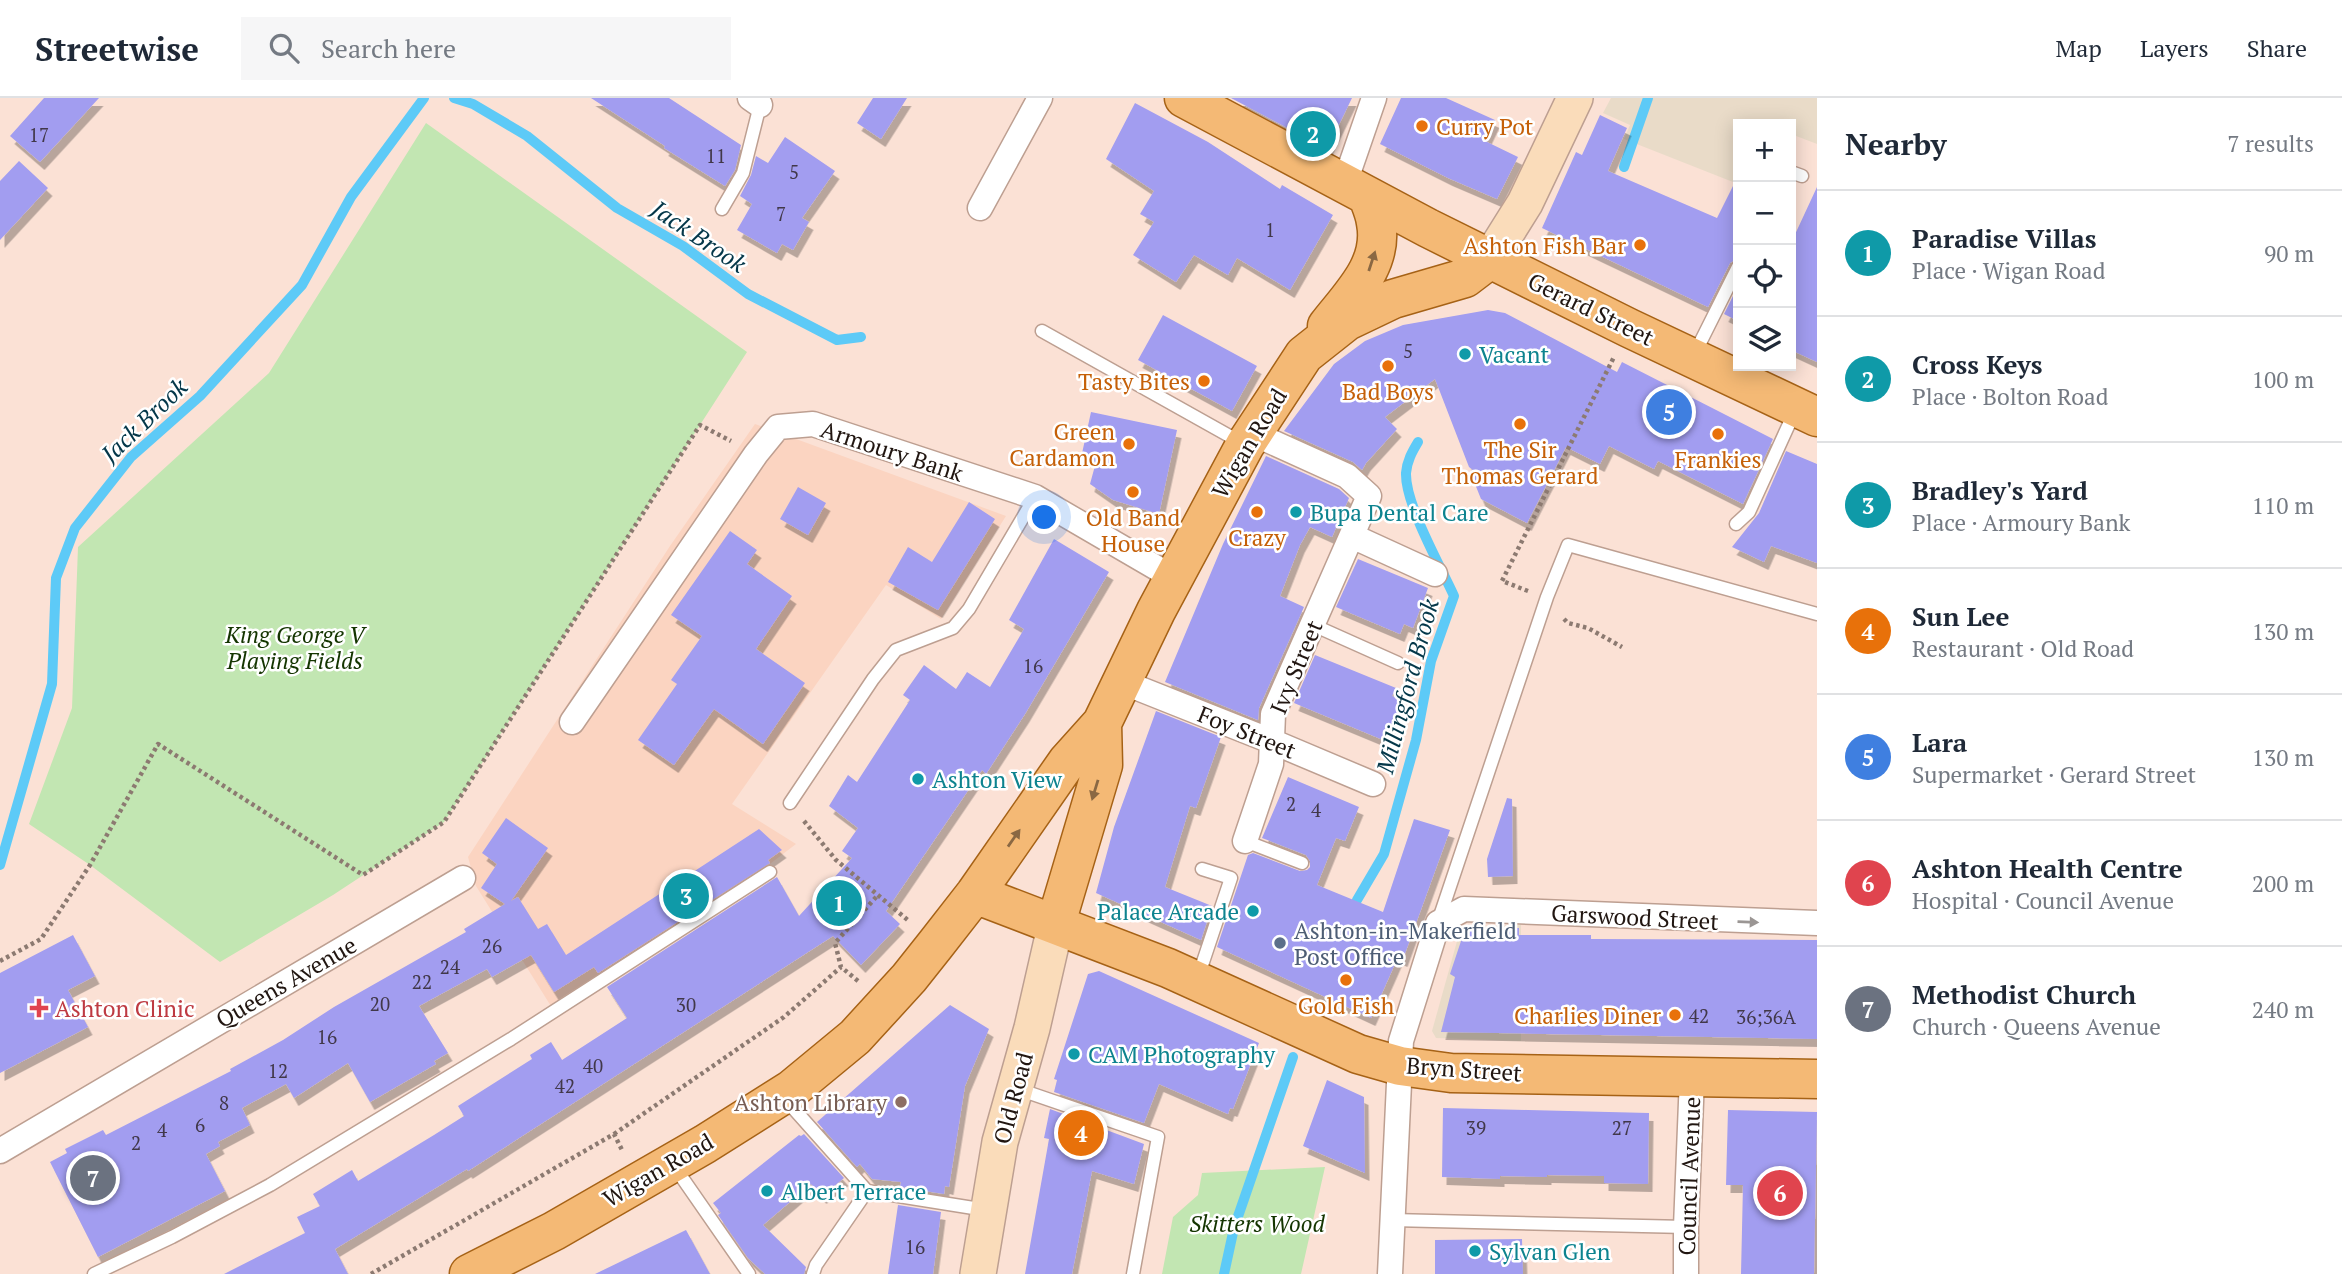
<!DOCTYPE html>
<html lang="en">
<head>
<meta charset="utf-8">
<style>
	body { margin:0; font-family:"PT Serif",serif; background:#f6f6f7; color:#1f2937 }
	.controls { position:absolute; right:21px; top:21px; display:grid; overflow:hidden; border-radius:0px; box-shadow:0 4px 18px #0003 }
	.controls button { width:63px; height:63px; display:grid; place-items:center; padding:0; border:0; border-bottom:2px solid #e0e1e3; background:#fff; color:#1f2937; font:35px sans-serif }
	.you { position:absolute; left:1045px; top:420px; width:24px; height:24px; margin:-18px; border:5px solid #fff; border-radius:50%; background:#1a73e8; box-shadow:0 0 0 10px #1a73e833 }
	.badge { display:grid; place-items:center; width:46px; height:46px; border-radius:50%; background:#0b8043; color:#fff; font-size:23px; font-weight:700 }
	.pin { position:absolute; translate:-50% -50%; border:4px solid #fff; box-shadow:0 2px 7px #0006 }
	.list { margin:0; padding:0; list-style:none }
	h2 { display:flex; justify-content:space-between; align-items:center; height:91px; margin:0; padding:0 28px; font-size:30px }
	h2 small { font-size:23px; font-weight:400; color:#747a83 }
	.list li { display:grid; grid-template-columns:46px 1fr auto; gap:21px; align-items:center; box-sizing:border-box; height:126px; padding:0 28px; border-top:2px solid #e0e1e3 }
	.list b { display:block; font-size:26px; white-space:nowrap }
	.list p { margin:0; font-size:23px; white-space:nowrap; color:#747a83 }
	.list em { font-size:23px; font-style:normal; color:#747a83 }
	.icon { flex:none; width:38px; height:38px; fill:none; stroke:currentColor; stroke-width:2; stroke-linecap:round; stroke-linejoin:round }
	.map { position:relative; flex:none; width:1817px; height:1176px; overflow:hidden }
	header { display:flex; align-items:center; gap:42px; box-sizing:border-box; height:98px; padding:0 35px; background:#fff; border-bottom:2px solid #e0e1e3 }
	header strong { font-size:33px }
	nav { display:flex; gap:38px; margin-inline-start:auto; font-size:24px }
	.search { width:490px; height:63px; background:#f6f6f7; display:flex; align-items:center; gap:18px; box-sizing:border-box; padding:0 24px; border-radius:0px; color:#747a83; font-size:26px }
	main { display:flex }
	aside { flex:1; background:#fff }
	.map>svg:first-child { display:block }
	.commercial { fill:#e9dbc8 }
	.built { fill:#fbd4c1 }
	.green { fill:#c2e6b2 }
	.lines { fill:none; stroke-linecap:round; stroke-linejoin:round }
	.stream { stroke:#5dcaf7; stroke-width:10 }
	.building { fill:#a29df0; filter:url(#shadow) }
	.lane-casing { stroke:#bd9f91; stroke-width:15 }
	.street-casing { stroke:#bd9f91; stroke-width:27 }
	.secondary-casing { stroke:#bd9f91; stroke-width:38 }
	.primary-casing { stroke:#a66216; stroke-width:41 }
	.path { stroke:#8c7a71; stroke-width:4.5; stroke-dasharray:3.5 3.5; stroke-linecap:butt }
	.lane { stroke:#fff; stroke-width:12 }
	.street { stroke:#fff; stroke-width:24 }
	.secondary { stroke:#fadcba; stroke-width:35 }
	.primary { stroke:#f4b975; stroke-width:38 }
	.oneway { fill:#8a6843 }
	.oneway2 { fill:#9b9694 }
	.food-dot { fill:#e8710a; stroke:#fff; stroke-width:2.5 }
	.culture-dot { fill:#0f9aa8; stroke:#fff; stroke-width:2.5 }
	.service-dot { fill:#5c6f8a; stroke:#fff; stroke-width:2.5 }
	.health-dot { fill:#e0444e; stroke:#fff; stroke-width:2.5 }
	.education-dot { fill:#8d6e63; stroke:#fff; stroke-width:2.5 }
	.labels { text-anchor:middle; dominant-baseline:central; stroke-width:5; stroke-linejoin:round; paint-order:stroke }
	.number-label { font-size:19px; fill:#413849 }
	.food-label { font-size:23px; fill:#c56008; stroke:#fff }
	.street-label { font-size:23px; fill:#211611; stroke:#fff }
	.culture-label { font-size:23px; fill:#0d838f; stroke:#fff; text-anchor:start }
	.park-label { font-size:23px; font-style:italic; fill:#143500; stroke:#fff }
	.service-label { font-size:23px; fill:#4e5e75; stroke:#fff; text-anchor:start }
	.health-label { font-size:23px; fill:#be3a42; stroke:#fff; text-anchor:start }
	.education-label { font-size:23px; fill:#785e54; stroke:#fff; text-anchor:end }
	.water-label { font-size:24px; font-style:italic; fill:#043749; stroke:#fff }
</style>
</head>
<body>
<header>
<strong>Streetwise</strong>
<div class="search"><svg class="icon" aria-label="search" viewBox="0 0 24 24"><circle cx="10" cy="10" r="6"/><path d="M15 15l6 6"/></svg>Search here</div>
<nav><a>Map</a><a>Layers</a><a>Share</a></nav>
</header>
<main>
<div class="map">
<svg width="1817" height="1176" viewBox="0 0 1817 1176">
	<defs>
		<filter id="shadow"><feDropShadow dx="4.5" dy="8" stdDeviation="0" flood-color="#0004"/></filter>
	</defs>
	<rect width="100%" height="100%" fill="#fbe1d5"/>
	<!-- commercial -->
	<path class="commercial" d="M1611 0H1817V46L1791 36V26H1738V86L1624 41 1630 27 1603 15Z
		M1521 827V943L1436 940 1432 933 1461 829Z"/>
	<!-- built -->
	<path class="built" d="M755 326 1006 418 941 521 886 487 732 706 796 746 707 814 554 913 476 788 468 759 670 448Z"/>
	<!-- green -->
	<path class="green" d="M426 25 747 254 444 724 333 797 220 864 90 767 29 726 72 610 78 449 269 275Z
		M1325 1069 1301 1176H1162L1173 1119 1198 1097 1202 1075Z"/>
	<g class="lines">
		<!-- stream -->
		<path class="stream" d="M454 0 473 6 527 38 617 110 683 148 748 196 837 242 861 239
			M1624 69 1648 0
			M0 767 52 586 56 480 75 430 131 359 200 298 302 187 351 99 424 0
			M1357 802 1384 756 1416 642 1431 563 1454 498C1440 467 1405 406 1406 375 1407 363 1412 354 1418 344
			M1224 1176 1234 1130 1293 959"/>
	</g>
	<!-- building -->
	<path class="building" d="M44 0H99L40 64 10 38Z
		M591 0H669L741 47 735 72 725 88 664 50 665 48Z
		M873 0H907L881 41 857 25Z
		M1231 0H1352L1327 51Z
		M1401 0H1446L1495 22 1485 43 1518 59 1497 101 1448 80 1380 46Z
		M1135 5 1208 44 1280 91 1282 87 1333 117 1290 192 1237 160 1228 177 1194 157 1176 184 1133 157 1154 124 1140 116 1154 93 1106 61Z
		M1600 17 1627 30 1608 73 1717 120 1738 78V160L1730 165 1708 209 1542 130 1576 54 1582 57Z
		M785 39 835 73 802 120 809 124 793 152 782 146 777 155 737 132 752 106 740 98 751 77 756 58 768 65Z
		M19 63 48 90 0 142V83Z
		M1817 89V264L1791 252V145Z
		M1738 188V223L1724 216Z
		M1488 212 1505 215 1617 274 1622 264 1773 341 1743 406 1658 363 1654 371 1609 348 1600 366 1566 349 1527 425 1481 401 1471 376 1473 372 1469 369 1435 281 1385 319 1397 331 1366 365 1362 372 1353 364 1284 333 1334 266 1365 243 1403 227Z
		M1163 217 1257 268 1232 313 1138 262Z
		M1091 314 1177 332 1159 416 1113 402 1090 386 1096 364 1081 360Z
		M1786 353 1817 366V465L1771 448 1764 464 1732 449 1759 415Z
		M1266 358 1339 391 1349 400 1332 439 1310 429 1300 447 1280 498 1304 509 1259 610 1258 622 1165 584 1223 446Z
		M798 389 826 405 808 437 780 421Z
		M969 404 995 421 938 512 888 484 908 449 932 464Z
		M730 433 757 452 747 466 792 498 756 551 805 585 763 646 714 611 674 667 638 642 677 586 671 582 702 538 671 517Z
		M1054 441 1109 474 1025 616 986 676 982 672 886 813 900 826 861 867 833 838 468 1073 467 1071 335 1151 348 1176H224L305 1135 297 1119 320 1108 313 1096 352 1072 358 1083 434 1037 464 1018 458 1008 532 961 530 957 551 944 562 962 627 920 607 889 777 779 799 818 852 760 842 753 858 730 829 708 848 677 857 684 910 602 903 597 924 567 956 591 967 574 990 589 1024 531 1009 522Z
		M1358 461 1428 490 1413 530 1404 526 1400 536 1336 509Z
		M1315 557 1396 590 1392 598 1405 604 1388 644 1294 605Z
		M1156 613 1221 639 1196 710 1190 708 1165 789 1212 808 1201 842 1096 795 1114 729Z
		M1288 679 1359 709 1345 743 1336 740 1317 787 1383 814 1414 721 1450 732 1403 861 1398 859 1371 920 1217 849 1248 757 1253 755 1300 773 1307 772 1310 769V763L1306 757 1262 740Z
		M1507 700 1512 701 1513 778 1488 779 1487 761Z
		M506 720 548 750 511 803 518 799 538 831 547 826 566 857 759 731 782 752 768 762 770 765 598 875 594 869 554 894 531 857 492 879 487 871 419 908 448 955 434 963 436 966 370 1004 348 965 294 1000 286 986 242 1010 250 1027 218 1044 220 1048 206 1056 225 1093 98 1159 50 1064 67 1055 65 1051 103 1032 106 1037 231 973 230 971 283 942 334 909 466 834 464 831 505 806 481 790 497 766 482 755Z
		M1519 830V837H1591V841L1817 842V941L1441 934 1455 879 1450 876 1465 831Z
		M73 837 95 878 68 892 88 929 0 975V875Z
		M1099 873 1259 945 1233 1011 1230 1010 1228 1016 1159 986 1144 1025 1054 994 1057 982 1054 981 1088 876Z
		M950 907 989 931 965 988 949 1089 945 1088 944 1096 900 1089 901 1084 872 1081 860 1066 857 1069 817 1024Z
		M1327 982 1364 999 1365 1075 1303 1048Z
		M1443 1010 1649 1015 1648 1086 1604 1085V1078L1547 1077V1079L1500 1078V1081L1442 1079Z
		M1050 1011 1144 1046 1134 1086 1092 1073 1072 1176H1025L1049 1041 1044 1040Z
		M1728 1012 1817 1014 1814 1176H1741L1743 1087H1726Z
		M804 1036 844 1080 822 1098 811 1086 763 1127 806 1169 804 1176H765L748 1160 718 1117 721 1115 713 1105 799 1037 801 1038Z
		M898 1107 941 1114 933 1176H888Z
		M686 1132 710 1176H595Z
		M1522 1141 1523 1176H1435V1142Z"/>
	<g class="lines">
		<defs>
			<path id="lane" d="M1791 74 1802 78
				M722 111 743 75 760 7
				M1042 233 1242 345
				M1694 257 1738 169
				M1736 426 1749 414 1795 313
				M1313 527 1398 565
				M790 705 873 581 896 552 953 530 969 511 1035 399
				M1245 743 1302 765
				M1438 824 1547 499 1568 447 1817 516
				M1198 879 1231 780 1202 771
				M1018 991 1158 1039 1133 1176
				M785 1001 867 1093 986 1112
				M674 1068 749 1176
				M1392 1122 1686 1129
				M94 1176 172 1139 270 1087 511 941 770 774
				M813 1176 816 1167 867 1093"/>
			<path id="street" d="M750 0 760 7
				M1344 87 1374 0
				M980 110 1040 0
				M1352 438 1435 476
				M1120 583 1271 643 1373 686
				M572 624 756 356 778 329 813 326 1035 399 1174 480
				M1245 743 1271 666 1273 616 1369 398 1347 378 1252 335
				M0 1053 463 780
				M1390 1176 1401 943 1438 825 1464 811 1817 825
				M1686 1176V1129L1692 979"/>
			<path id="secondary" d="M1490 161 1525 105 1575 0
				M978 1176 1000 1044 1032 930 1056 825"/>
			<path id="primary" d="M1184 0 1428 130 1629 230 1817 319
				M1327 228C1350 198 1384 167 1376 125 1375 116 1371 107 1368 99
				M975 796 1168 870 1358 956 1400 968 1451 975 1817 981
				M1056 825 1103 667 1102 625
				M469 1176 554 1133 705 1046 792 991 855 939 909 880 936 846 975 796 1067 664 1102 625 1156 513 1245 347 1304 257 1347 223 1393 201 1465 180 1490 161"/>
		</defs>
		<!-- lane casing -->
		<use href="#lane" class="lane-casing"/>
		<!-- street casing -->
		<use href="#street" class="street-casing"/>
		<!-- secondary casing -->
		<use href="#secondary" class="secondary-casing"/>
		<!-- primary casing -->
		<use href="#primary" class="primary-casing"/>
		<!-- path -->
		<path class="path" d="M1528 493 1502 483 1614 259
			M1564 521 1568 525 1588 530 1622 549
			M804 723 836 762 909 823
			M0 863 41 841 90 767 158 646 363 777 444 724 700 327 731 343
			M858 883 841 869 835 845 878 797
			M614 1036 784 919 841 869
			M371 1176 614 1036 623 1054"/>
		<!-- lane -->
		<use href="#lane" class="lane"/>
		<!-- street -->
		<use href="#street" class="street"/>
		<!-- secondary -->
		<use href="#secondary" class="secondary"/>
		<!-- primary -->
		<use href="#primary" class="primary"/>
	</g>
	<!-- one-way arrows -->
	<defs><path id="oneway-solid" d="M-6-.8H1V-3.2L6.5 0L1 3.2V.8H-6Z" transform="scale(1.75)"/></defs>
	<g class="oneway">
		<use href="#oneway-solid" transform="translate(1372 163) rotate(-72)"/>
		<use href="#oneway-solid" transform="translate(1095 692) rotate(107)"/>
		<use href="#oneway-solid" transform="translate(1014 740) rotate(-55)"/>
	</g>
	<use class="oneway2" href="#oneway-solid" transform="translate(1748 824) rotate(2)"/>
	<!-- markers -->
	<g class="food-dot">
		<circle cx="1422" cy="28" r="7"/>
		<circle cx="1640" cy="147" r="7"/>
		<circle cx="1388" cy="268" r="7"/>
		<circle cx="1204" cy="283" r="7"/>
		<circle cx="1520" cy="326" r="7"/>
		<circle cx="1718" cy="336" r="7"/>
		<circle cx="1129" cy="346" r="7"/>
		<circle cx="1133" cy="394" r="7"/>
		<circle cx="1257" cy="414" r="7"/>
		<circle cx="1346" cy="882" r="7"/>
		<circle cx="1675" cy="917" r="7"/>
	</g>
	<g class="culture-dot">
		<circle cx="1465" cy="256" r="7"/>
		<circle cx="1296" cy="414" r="7"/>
		<circle cx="918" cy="681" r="7"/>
		<circle cx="1253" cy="813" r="7"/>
		<circle cx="1074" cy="956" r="7"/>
		<circle cx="767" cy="1093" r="7"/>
		<circle cx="1475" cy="1153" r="7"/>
	</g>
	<circle class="service-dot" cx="1280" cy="845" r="7"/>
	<path class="health-dot" d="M35.5 899.5h7v7h7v7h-7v7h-7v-7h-7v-7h7z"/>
	<circle class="education-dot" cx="901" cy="1004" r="7"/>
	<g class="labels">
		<!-- number labels -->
		<g class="number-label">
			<text x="39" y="36">17</text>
			<text x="716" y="57">11</text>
			<text x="794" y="73">5</text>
			<text x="781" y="115">7</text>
			<text x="1270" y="131">1</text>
			<text x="1408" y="252">5</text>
			<text x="1033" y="567">16</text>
			<text x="1291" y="705">2</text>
			<text x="1316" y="711">4</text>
			<text x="492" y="847">26</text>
			<text x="450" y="868">24</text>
			<text x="422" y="883">22</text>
			<text x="380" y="905">20</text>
			<text x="686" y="906">30</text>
			<text x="1699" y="917">42</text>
			<text x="1766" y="918">36;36A</text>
			<text x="327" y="938">16</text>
			<text x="593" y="967">40</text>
			<text x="278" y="972">12</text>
			<text x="565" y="987">42</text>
			<text x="224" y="1004">8</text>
			<text x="200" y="1026">6</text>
			<text x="1476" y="1029">39</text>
			<text x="1622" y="1029">27</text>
			<text x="162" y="1031">4</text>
			<text x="136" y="1044">2</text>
			<text x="915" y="1148">16</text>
		</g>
		<!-- food labels -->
		<g class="food-label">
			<text x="1436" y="28" text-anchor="start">Curry Pot</text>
			<text x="1626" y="147" text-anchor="end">Ashton Fish Bar</text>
			<text x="1190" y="283" text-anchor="end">Tasty Bites</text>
			<text x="1388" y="293">Bad Boys</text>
			<text x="1115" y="333" text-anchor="end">Green<tspan x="1115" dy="26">Cardamon</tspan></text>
			<text x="1520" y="351">The Sir<tspan x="1520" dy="26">Thomas Gerard</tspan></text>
			<text x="1718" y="361">Frankies</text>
			<text x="1133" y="419">Old Band<tspan x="1133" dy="26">House</tspan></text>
			<text x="1257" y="439">Crazy</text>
			<text x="1346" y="907">Gold Fish</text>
			<text x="1661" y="917" text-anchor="end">Charlies Diner</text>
		</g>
		<!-- street labels -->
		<g class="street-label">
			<text transform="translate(1591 211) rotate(26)">Gerard Street</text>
			<text transform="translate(1249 345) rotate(-59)">Wigan Road</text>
			<text transform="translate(892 353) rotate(18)">Armoury Bank</text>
			<text transform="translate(1296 569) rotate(-67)">Ivy Street</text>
			<text transform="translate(1247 634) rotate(22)">Foy Street</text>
			<text transform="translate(1635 819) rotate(3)">Garswood Street</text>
			<text transform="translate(286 884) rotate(-30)">Queens Avenue</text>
			<text transform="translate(1464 971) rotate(4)">Bryn Street</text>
			<text transform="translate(1013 1000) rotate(-75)">Old Road</text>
			<text transform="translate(658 1072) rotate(-30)">Wigan Road</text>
			<text transform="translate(1689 1078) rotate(-88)">Council Avenue</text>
		</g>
		<!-- culture labels -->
		<g class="culture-label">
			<text x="1479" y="256">Vacant</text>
			<text x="1310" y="414">Bupa Dental Care</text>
			<text x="932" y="681">Ashton View</text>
			<text x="1239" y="813" text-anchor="end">Palace Arcade</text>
			<text x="1088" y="956">CAM Photography</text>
			<text x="781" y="1093">Albert Terrace</text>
			<text x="1489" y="1153">Sylvan Glen</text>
		</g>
		<!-- park labels -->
		<g class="park-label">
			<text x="295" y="536">King George V<tspan x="295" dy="26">Playing Fields</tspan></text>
			<text x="1257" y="1125">Skitters Wood</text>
		</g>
		<!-- service labels -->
		<g class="service-label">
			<text x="1294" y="832">Ashton-in-Makerfield<tspan x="1294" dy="26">Post Office</tspan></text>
		</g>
		<!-- health labels -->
		<g class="health-label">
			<text x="55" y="910">Ashton Clinic</text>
		</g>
		<!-- education labels -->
		<g class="education-label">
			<text x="887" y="1004">Ashton Library</text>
		</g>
		<!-- water labels -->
		<g class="water-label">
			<text transform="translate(699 138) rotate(34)">Jack Brook</text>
			<text transform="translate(144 322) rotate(-44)">Jack Brook</text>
			<text transform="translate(1407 588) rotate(-75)">Millingford Brook</text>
		</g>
	</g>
</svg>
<div class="controls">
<button>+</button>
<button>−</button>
<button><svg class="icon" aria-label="locate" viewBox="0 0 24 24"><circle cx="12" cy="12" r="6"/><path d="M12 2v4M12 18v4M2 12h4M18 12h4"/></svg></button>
<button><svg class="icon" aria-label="layers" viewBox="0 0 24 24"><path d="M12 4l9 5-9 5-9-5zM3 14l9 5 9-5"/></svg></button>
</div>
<div class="you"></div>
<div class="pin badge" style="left:839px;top:805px;background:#0f9aa8">1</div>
<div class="pin badge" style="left:1313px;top:36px;background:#0f9aa8">2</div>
<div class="pin badge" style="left:686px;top:798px;background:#0f9aa8">3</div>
<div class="pin badge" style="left:1081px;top:1035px;background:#e8710a">4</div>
<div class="pin badge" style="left:1669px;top:314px;background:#3f7fe0">5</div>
<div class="pin badge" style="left:1780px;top:1095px;background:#e0444e">6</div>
<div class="pin badge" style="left:93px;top:1080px;background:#6b7280">7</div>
</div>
<aside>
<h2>Nearby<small>7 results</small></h2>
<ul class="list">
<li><span class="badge" style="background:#0f9aa8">1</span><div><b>Paradise Villas</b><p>Place · Wigan Road</p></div><em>90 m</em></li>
<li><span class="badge" style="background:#0f9aa8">2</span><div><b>Cross Keys</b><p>Place · Bolton Road</p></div><em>100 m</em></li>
<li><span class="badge" style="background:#0f9aa8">3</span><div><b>Bradley's Yard</b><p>Place · Armoury Bank</p></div><em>110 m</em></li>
<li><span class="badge" style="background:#e8710a">4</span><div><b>Sun Lee</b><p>Restaurant · Old Road</p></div><em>130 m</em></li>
<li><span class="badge" style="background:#3f7fe0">5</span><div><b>Lara</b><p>Supermarket · Gerard Street</p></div><em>130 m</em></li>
<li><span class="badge" style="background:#e0444e">6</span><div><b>Ashton Health Centre</b><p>Hospital · Council Avenue</p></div><em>200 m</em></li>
<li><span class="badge" style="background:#6b7280">7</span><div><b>Methodist Church</b><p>Church · Queens Avenue</p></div><em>240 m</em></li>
</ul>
</aside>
</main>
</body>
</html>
